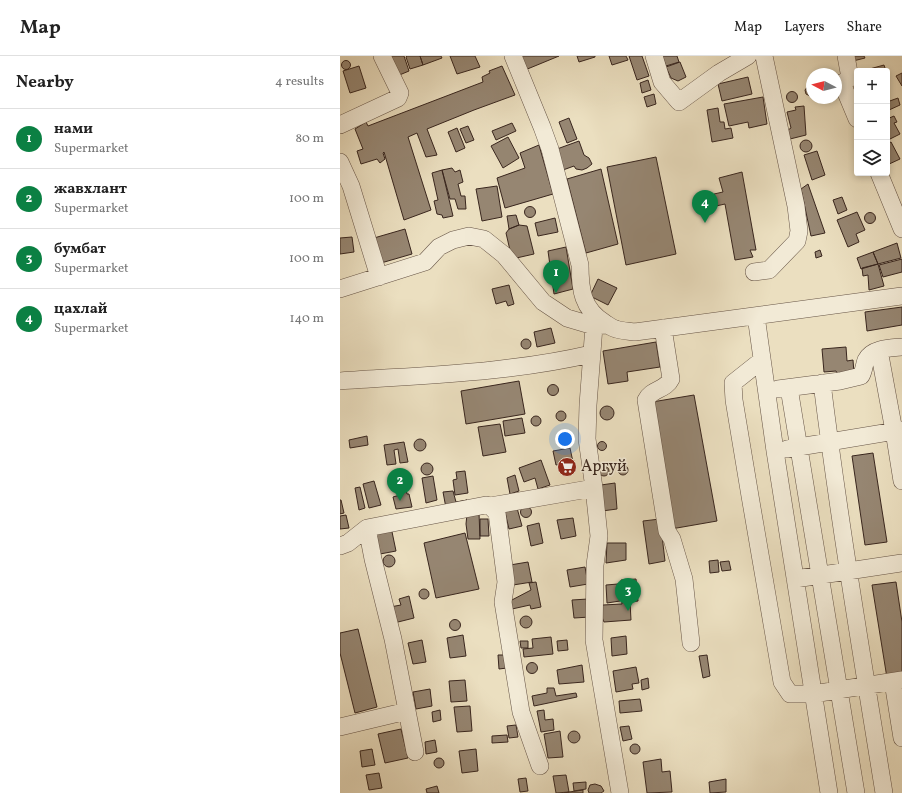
<!DOCTYPE html>
<html lang="en">
<head>
<meta charset="utf-8">
<style>
	body { margin:0; font-family:Vollkorn,serif; background:#f6f6f6; color:#222 }
	.controls { position:absolute; right:12px; top:12px; display:grid; overflow:hidden; border-radius:4px; box-shadow:0 2px 6px #0003 }
	.controls button { width:36px; height:36px; display:grid; place-items:center; padding:0; border:0; border-bottom:1px solid #e0e0e0; background:#fff; color:#222; font:20px sans-serif }
	.compass { position:absolute; left:466px; top:12px; width:36px; height:36px; border-radius:50%; background:#fff; box-shadow:0 2px 6px #0003; rotate:277deg }
	.you { position:absolute; left:225px; top:383px; width:14px; height:14px; margin:-10px; border:3px solid #fff; border-radius:50%; background:#1a73e8; box-shadow:0 0 0 6px #1a73e833 }
	.badge { display:grid; place-items:center; width:26px; height:26px; border-radius:50%; background:#0b8043; color:#fff; font-size:13px; font-weight:700 }
	.pin { position:absolute; translate:-50% -33px; filter:drop-shadow(0 1px 2px #0008) }
	.pin::after { content:''; position:absolute; top:21px; width:14px; height:12px; background:inherit; clip-path:polygon(0 0,100% 0,50% 100%) }
	.list { margin:0; padding:0; list-style:none }
	h2 { display:flex; justify-content:space-between; align-items:center; height:52px; margin:0; padding:0 16px; font-size:17px }
	h2 small { font-size:13px; font-weight:400; color:#767676 }
	.list li { display:grid; grid-template-columns:26px 1fr auto; gap:12px; align-items:center; box-sizing:border-box; height:60px; padding:0 16px; border-top:1px solid #e0e0e0 }
	.list b { display:block; font-size:15px; white-space:nowrap }
	.list p { margin:0; font-size:13px; white-space:nowrap; color:#767676 }
	.list em { font-size:13px; font-style:normal; color:#767676 }
	.icon { flex:none; width:22px; height:22px; fill:none; stroke:currentColor; stroke-width:2; stroke-linecap:round; stroke-linejoin:round }
	.map { position:relative; flex:none; width:562px; height:737px; overflow:hidden }
	header { display:flex; align-items:center; gap:24px; box-sizing:border-box; height:56px; padding:0 20px; background:#fff; border-bottom:1px solid #e0e0e0 }
	header strong { font-size:19px }
	nav { display:flex; gap:22px; margin-inline-start:auto; font-size:14px }
	main { display:flex }
	aside { flex:1; background:#fff }
	.map>svg:first-child { display:block }
	.building { fill:#968672; stroke:#39261e }
	.lines { fill:none; stroke-linecap:round; stroke-linejoin:round }
	.minor-casing { stroke:#665446; stroke-width:18 }
	.minor { stroke:#f2ead6; stroke-width:17 }
	.labels { text-anchor:middle; dominant-baseline:central; stroke-width:3; stroke-linejoin:round; paint-order:stroke }
	.poi-label { font-size:16px; fill:#39261e; stroke:#f2ead6; text-anchor:start }
</style>
</head>
<body>
<header>
<strong>Map</strong>
<nav><a>Map</a><a>Layers</a><a>Share</a></nav>
</header>
<main>
<aside>
<h2>Nearby<small>4 results</small></h2>
<ul class="list">
<li><span class="badge">1</span><div><b>нами</b><p>Supermarket</p></div><em>80 m</em></li>
<li><span class="badge">2</span><div><b>жавхлант</b><p>Supermarket</p></div><em>100 m</em></li>
<li><span class="badge">3</span><div><b>бумбат</b><p>Supermarket</p></div><em>100 m</em></li>
<li><span class="badge">4</span><div><b>цахлай</b><p>Supermarket</p></div><em>140 m</em></li>
</ul>
</aside>
<div class="map">
<svg width="562" height="737" viewBox="0 0 562 737">
	<rect width="100%" height="100%" fill="#ebdfc0"/>
	<filter id="stains"><feTurbulence type="fractalNoise" baseFrequency=".005" numOctaves="4"/><feColorMatrix values="0 0 0 0 .2 0 0 0 0 .09 0 0 0 0 .02 0 0 0 .5 -.17"/></filter>
	<radialGradient id="worn" r=".72"><stop offset=".6" stop-color="#630" stop-opacity="0"/><stop offset="1" stop-color="#630" stop-opacity=".3"/></radialGradient>
	<!-- building -->
	<path class="building" d="M50 0H64L69 15 57 20Z
		M67 0H80L83 9 70 13 66 1Z
		M80 0H101L102 2 83 9Z
		M110 0H135L140 11 117 18Z
		M180 0H219L185 14Z
		M237 0H255V1L239 6Z
		M269 0H286L288 4 272 9Z
		M289 0H302L309 20 297 24Z
		M322 0H337L339 6 326 10Z
		M508 0H524L525 2 509 6Z
		M1.5 9a4.5 4.5 0 1 1 9 0a4.5 4.5 0 1 1-9 0Z
		M340 6 346 21 338 25 331 22 326 11Z
		M544 9 546 15H527L526 14Z
		M19 10 26 32 10 37 3 15Z
		M162 10 175 39 134 54 87 73 97 99 86 101 77 77 68 81 91 154 64 164 44 96 43 97 45 103 40 107 37 103 21 108 17 95 23 93 15 73 26 66 28 70 143 26 142 21 150 17 149 15Z
		M562 17V30L556 20Z
		M408 21 412 38 382 45 378 28Z
		M308 24 311 34 302 37 300 27Z
		M472 29V40H470L466 38 465 34 468 30Z
		M446.5 41a5.5 5.5 0 1 1 11 0a5.5 5.5 0 1 1-11 0Z
		M314 38 316 48 307 51 304 41Z
		M423 41 427 68 409 72 408 66 389 70 384 48Z
		M558 42 560 49 549 54 547 46Z
		M464 50 466 79 450 83 448 74 451 72 447 56 456 54 455 51Z
		M378 52 380 66H384L385 73 391 72 393 82 372 86 367 54Z
		M554 60 557 66 554 67 560 78 548 84 547 63Z
		M229 62 237 83 227 87 219 66Z
		M172 67 176 75 156 84 152 75Z
		M128 70 134 84 126 87 120 73Z
		M117 72 125 92 116 96 108 76Z
		M168 81 179 102 163 112 151 90Z
		M460 90a6 6 0 1 1 12 0a6 6 0 1 1-12 0Z
		M239 85 244 99 249 102 252 108 247 112 242 114 236 113 234 110 223 114 217 93Z
		M551 86 560 103 547 109V88Z
		M199 89 213 138 165 152 157 122 185 112 180 97Z
		M477 95 485 119 472 124 464 99Z
		M316 101 336 198 286 209 267 111Z
		M112 112 115 116 120 114 123 126 118 128 121 140H125L126 153H118L115 143H110L102 114Z
		M261 113 278 188 246 197 227 123Z
		M102 114 113 160 103 162 102 159 97 158 94 145 98 144 92 117Z
		M402 116 416 194H410L413 201 395 204 385 148 376 150 374 138 383 136 379 122Z
		M468 128 485 177 471 180 461 133Z
		M157 130 162 161 142 165 136 133Z
		M502 141 507 154 498 158 493 144Z
		M184.5 156a5.5 5.5 0 1 1 11 0a5.5 5.5 0 1 1-11 0Z
		M517 156 525 174 516 178 519 186 508 191 497 164Z
		M524.5 162a5.5 5.5 0 1 1 11 0a5.5 5.5 0 1 1-11 0Z
		M176 159 179 169 169 173 167 160Z
		M215 162 218 176 198 180 195 167Z
		M179 169 187 170 194 198 172 203 166 177 169 173Z
		M65 173 72 198 41 207 34 182Z
		M12 181 14 196 0 198V182Z
		M557 187 561 202 538 208 533 196Z
		M226 191 233 233 214 238 208 195Z
		M480 194 482 200 476 202 475 196Z
		M533 196 538 208 521 213 517 202Z
		M562 203V216L543 221 539 209Z
		M538 208 544 230 529 234 528 219 523 220 522 212Z
		M258 223 277 232 268 249 250 240Z
		M169 229 174 248 168 250 166 245 156 248 152 233Z
		M562 251V269L527 275 525 256Z
		M211 272 215 287 197 291 194 276Z
		M181 288a5 5 0 1 1 10 0a5 5 0 1 1-10 0Z
		M316 286 320 311 287 316 288 325 268 328 263 295Z
		M506 291 507 305 513 304 514 317 498 319 496 315 484 316 482 293Z
		M179 325 185 358 126 368 121 335Z
		M207.5 334a5.5 5.5 0 1 1 11 0a5.5 5.5 0 1 1-11 0Z
		M354 339 377 465 331 473 312 346Z
		M260 357a7 7 0 1 1 14 0a7 7 0 1 1-14 0Z
		M216 360a5 5 0 1 1 10 0a5 5 0 1 1-10 0Z
		M191 365a5 5 0 1 1 10 0a5 5 0 1 1-10 0Z
		M182 362 185 377 165 380 163 365Z
		M160 368 166 396 143 400 138 371Z
		M27 380 28 389 10 392 9 384Z
		M74 389a6 6 0 1 1 12 0a6 6 0 1 1-12 0Z
		M257.5 390a4.5 4.5 0 1 1 9 0a4.5 4.5 0 1 1-9 0Z
		M64 386 68 406 60 407 58 393 54 394 56 408 47 409 44 389Z
		M230 392 233 406 216 409 213 395Z
		M533 397 547 486 525 489 512 400Z
		M201 404 210 429 198 433 195 422 184 426 179 412Z
		M81 413a6 6 0 1 1 12 0a6 6 0 1 1-12 0Z
		M278 414a5 5 0 1 1 10 0a5 5 0 1 1-10 0Z
		M259 415a5 5 0 1 1 10 0a5 5 0 1 1-10 0Z
		M125 415 128 437 115 439 113 424 117 423 116 416Z
		M175 419 179 435 170 438 167 422Z
		M93 420 97 444 86 447 82 422Z
		M54.5 426a5.5 5.5 0 1 1 11 0a5.5 5.5 0 1 1-11 0Z
		M34 425 41 449 29 452 23 428Z
		M275 427 277 453 262 455 261 429Z
		M20 431 25 452 19 454 15 432Z
		M66 433 67 438H69L72 451 56 453 53 441 60 439 59 435Z
		M113 435 116 446 127 444 106 452 103 436Z
		M0 444H1L4 457 0 458Z
		M180.5 456a5.5 5.5 0 1 1 11 0a5.5 5.5 0 1 1-11 0Z
		M177 452 182 470 169 473 165 456Z
		M139 457 140 483H128L126 468 127 458Z
		M6 459 9 472 0 473V460Z
		M233 462 236 480 221 483 217 464Z
		M140 463H148L149 480H140Z
		M320 463 325 505 309 508 303 465Z
		M199 467 203 487 191 490 187 470Z
		M51 471 56 495 40 498 35 474Z
		M125 477 139 533 96 542 84 487Z
		M267 487H286V504L266 507Z
		M43 505a6 6 0 1 1 12 0a6 6 0 1 1-12 0Z
		M378 504 379 516 370 517 369 505Z
		M389 505 391 514 382 515 380 506Z
		M188 506 192 526 173 529 170 509Z
		M245 511 248 528 230 531 227 514Z
		M296 523 298 545 290 546 291 564 264 566 260 556 263 549 282 548 281 524Z
		M196 526 201 551 191 553 190 549 172 553 170 545 191 534 189 527Z
		M556 526 562 566V620L547 622 532 529Z
		M278 528 280 545 267 547 266 529Z
		M79 538a5 5 0 1 1 10 0a5 5 0 1 1-10 0Z
		M69 540 74 562 54 567 50 551 61 549 59 543Z
		M248 543 250 561 234 562 232 544Z
		M180 566a6 6 0 1 1 12 0a6 6 0 1 1-12 0Z
		M109.5 569a5.5 5.5 0 1 1 11 0a5.5 5.5 0 1 1-11 0Z
		M18 573 37 651 15 657 0 597V577Z
		M123 579 126 600 110 602 107 582Z
		M286 580 287 598 272 600 271 582Z
		M211 581 213 598 184 601 183 593 193 592 192 583Z
		M82 584 86 606 73 608 68 587Z
		M227 584 228 594 218 595 217 585Z
		M180 585H188V592H181Z
		M158 599H166L167 612 159 613Z
		M367 599 370 620 363 622 359 600Z
		M186.5 612a5.5 5.5 0 1 1 11 0a5.5 5.5 0 1 1-11 0Z
		M242 609 244 626 219 628 217 614Z
		M296 611 299 627 292 628 293 633 276 636 273 615Z
		M308 622 309 632 302 634 301 624Z
		M125 624 127 645 111 646 109 625Z
		M207 632H214L216 640 236 637 237 641 194 650 192 640 207 637Z
		M90 633 92 650 76 653 73 636Z
		M300 643 302 655 280 657 279 645Z
		M130 650 132 675 117 676 114 651Z
		M100 654 101 664 93 666 92 656Z
		M204 654 205 664 213 663 214 674 201 676 197 655Z
		M176 669 178 681 169 682 167 670Z
		M289 670 292 683 283 685 280 671Z
		M61 673 68 702 45 707 38 678Z
		M220 675 223 701 208 702 204 678Z
		M228 681a6 6 0 1 1 12 0a6 6 0 1 1-12 0Z
		M167 679 168 686 152 687V680Z
		M95 684 97 696 86 698 85 686Z
		M290 693a5 5 0 1 1 10 0a5 5 0 1 1-10 0Z
		M32 693 35 709 22 711 20 695Z
		M136 693 138 715 122 717 119 695Z
		M94 707a5 5 0 1 1 10 0a5 5 0 1 1-10 0Z
		M321 703 322 716 330 715 332 736 307 737 303 706Z
		M39 717 42 732 29 734 26 719Z
		M226 719 229 736 216 737 213 720Z
		M186 722 188 735 180 736 178 723Z
		M386 723V736L370 737 369 726Z
		M246 726V733L234 735 233 727Z
		M255 728 261 730 264 735 261 737H249L248 734 250 729Z
		M97 730 99 737H87L86 733Z
		M243 734V737H224L229 736Z"/>
	<g class="lines">
		<defs>
			<path id="minor" d="M173 0 202 71 210 93 240 209C240 233 242 253 265 267 268 269 272 272 276 273 281 275 289 275 295 276L562 240
				M314 0 322 26 339 46 379 17 408 0
				M506 0 510 22 502 27 517 63
				M0 69 58 42 60 37 42 0
				M0 106 11 130 39 221
				M539 117 562 173
				M414 216 429 214 457 185 459 175 456 150 424 0
				M0 233 85 206 99 191 113 184 129 180 144 183 164 199 203 246 227 262 254 270 265 269
				M416 260 435 395 489 737
				M323 272 331 323C326 334 311 333 306 344L327 475 332 483 344 523 351 587
				M539 294 554 375 562 425
				M422 304 393 327 394 344 410 440 442 626 450 638H473L562 624
				M0 325C84 319 170 317 251 298
				M482 327C499 464 522 601 544 737
				M449 332 516 737
				M438 333 500 325 521 320C524 315 524 309 526 304 532 292 551 292 562 291
				M447 393 562 374
				M254 432 259 480 255 509 254 584 280 737
				M150 450 157 457 166 526 163 546 181 656 200 710
				M27 472 33 503 53 583 75 696
				M0 490 8 487 27 472 146 449 150 450 254 432 247 383 248 349 254 270
				M455 523 562 507
				M553 626 562 682
				M0 671 67 655"/>
		</defs>
		<!-- minor casing -->
		<use href="#minor" class="minor-casing"/>
		<!-- minor -->
		<use href="#minor" class="minor"/>
	</g>
	<!-- icons -->
	<defs>
		<symbol id="supermarket-disc" viewBox="-11 -11 22 22"><circle r="9.5" fill="#8f2418" stroke="#f2ead6"/><path d="M-6-5.5h2.5l.6 2H6L4.5 2H-2.5L-4.4-4H-6ZM-1.5 3.2a1.3 1.3 0 1 0 .1 0ZM3 3.2a1.3 1.3 0 1 0 .1 0Z" fill="#fff"/></symbol>
	</defs>
	<g fill-rule="evenodd">
		<use href="#supermarket-disc" x="216" y="400" width="22" height="22"/>
	</g>
	<g class="labels">
		<!-- poi labels -->
		<g class="poi-label">
			<text x="241" y="411">Аргуй</text>
		</g>
	</g>
	<rect width="100%" height="100%" filter="url(#stains)"/>
	<rect width="100%" height="100%" fill="url(#worn)"/>
</svg>
<div class="controls">
<button>+</button>
<button>−</button>
<button><svg class="icon" aria-label="layers" viewBox="0 0 24 24"><path d="M12 4l9 5-9 5-9-5zM3 14l9 5 9-5"/></svg></button>
</div>
<svg class="compass" viewBox="-18 -18 36 36"><path d="M0-13l5 13h-10z" fill="#e53935"/><path d="M0 13l5-13h-10z" fill="#767676"/></svg>
<div class="you"></div>
<div class="pin badge" style="left:216px;top:237px">1</div>
<div class="pin badge" style="left:60px;top:445px">2</div>
<div class="pin badge" style="left:288px;top:555px">3</div>
<div class="pin badge" style="left:365px;top:167px">4</div>
</div>
</main>
</body>
</html>
